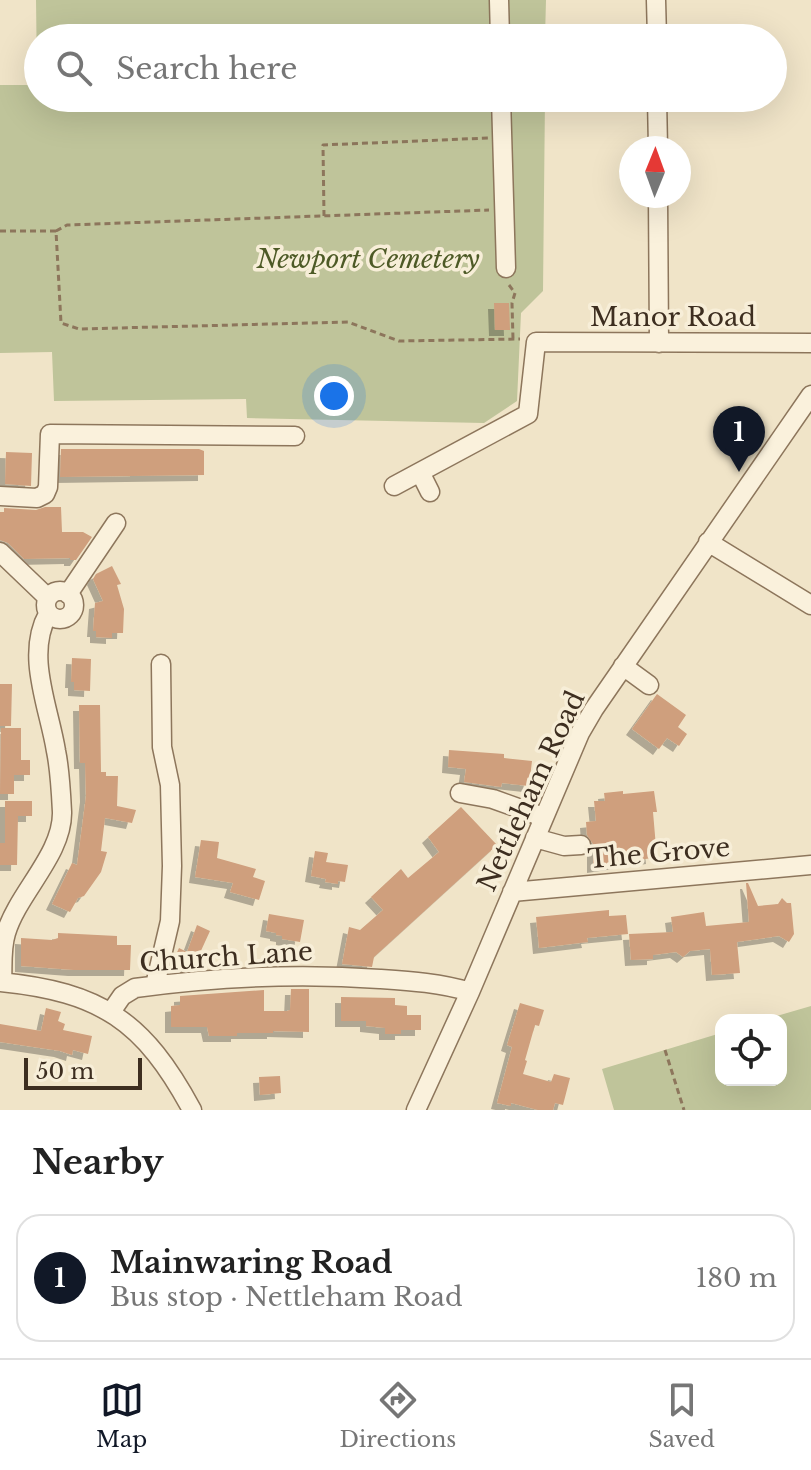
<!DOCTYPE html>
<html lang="en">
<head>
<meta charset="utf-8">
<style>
	body { margin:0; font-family:"Libre Baskerville",serif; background:#f6f6f6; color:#222 }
	.controls { position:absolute; right:24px; bottom:24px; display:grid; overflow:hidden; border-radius:16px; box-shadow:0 8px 32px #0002 }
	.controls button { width:72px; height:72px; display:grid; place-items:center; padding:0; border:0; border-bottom:2px solid #e0e0e0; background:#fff; color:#222; font:40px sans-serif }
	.compass { position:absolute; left:619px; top:136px; width:72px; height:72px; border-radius:50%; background:#fff; box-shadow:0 8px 32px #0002; rotate:1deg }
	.scale { position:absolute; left:24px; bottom:20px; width:118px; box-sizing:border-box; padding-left:8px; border:4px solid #3d2e20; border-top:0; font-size:22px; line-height:28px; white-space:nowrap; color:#3d2e20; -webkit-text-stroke:6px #f7eed8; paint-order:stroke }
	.you { position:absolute; left:334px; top:396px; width:28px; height:28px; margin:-20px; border:6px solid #fff; border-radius:50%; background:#1a73e8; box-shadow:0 0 0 12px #1a73e833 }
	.badge { display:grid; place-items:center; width:52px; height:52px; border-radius:50%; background:#111827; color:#fff; font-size:26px; font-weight:700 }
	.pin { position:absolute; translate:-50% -66px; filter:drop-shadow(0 2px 4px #0008) }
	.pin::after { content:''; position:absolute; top:42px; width:28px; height:24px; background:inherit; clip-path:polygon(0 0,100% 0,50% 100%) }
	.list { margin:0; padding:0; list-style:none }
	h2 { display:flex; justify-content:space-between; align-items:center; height:104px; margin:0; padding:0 32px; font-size:34px }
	h2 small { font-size:26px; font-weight:400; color:#767676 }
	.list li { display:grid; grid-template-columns:52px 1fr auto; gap:24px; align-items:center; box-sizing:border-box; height:128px; margin:0 16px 16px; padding:0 16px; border:2px solid #e0e0e0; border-radius:24px }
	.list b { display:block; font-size:30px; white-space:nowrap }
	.list p { margin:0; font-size:26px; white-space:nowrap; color:#767676 }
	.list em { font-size:26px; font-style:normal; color:#767676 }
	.icon { flex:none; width:44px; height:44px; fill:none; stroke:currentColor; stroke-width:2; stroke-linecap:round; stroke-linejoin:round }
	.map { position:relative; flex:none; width:811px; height:1110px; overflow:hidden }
	.search { position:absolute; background:#fff; box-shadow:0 8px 32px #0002; left:24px; right:24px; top:24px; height:88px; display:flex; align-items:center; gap:20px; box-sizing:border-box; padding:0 28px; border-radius:44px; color:#767676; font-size:30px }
	.sheet { height:248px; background:#fff }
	nav { display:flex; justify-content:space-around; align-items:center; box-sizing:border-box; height:112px; border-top:2px solid #e0e0e0; background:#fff; font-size:22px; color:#767676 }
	nav a { display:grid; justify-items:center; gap:4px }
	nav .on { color:#111827 }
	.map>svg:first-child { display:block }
	.cemetery { fill:#bfc49a }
	.building { fill:#cf9f7d; filter:url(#shadow) }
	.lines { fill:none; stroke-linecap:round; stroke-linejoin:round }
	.minor-casing { stroke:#8d765c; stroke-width:21 }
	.path { stroke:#8d765c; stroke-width:3; stroke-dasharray:6 4; stroke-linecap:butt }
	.minor { stroke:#faf1dc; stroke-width:18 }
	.labels { text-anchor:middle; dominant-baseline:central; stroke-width:7; stroke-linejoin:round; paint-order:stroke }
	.park-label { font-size:26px; font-style:italic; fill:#4d5a26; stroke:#f7eed8 }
	.street-label { font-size:26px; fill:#3d2e20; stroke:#f7eed8 }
</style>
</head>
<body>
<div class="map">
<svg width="811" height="1110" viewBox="0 0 811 1110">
	<defs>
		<filter id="shadow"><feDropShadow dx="-6" dy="6" stdDeviation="0" flood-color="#0004"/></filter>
	</defs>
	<rect width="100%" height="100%" fill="#f0e4c8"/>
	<!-- cemetery -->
	<path class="cemetery" d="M36 0H546L545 38H38V98H545L543 291 521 313 517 401 484 423 247 418 246 399 54 401 52 352 0 353V85H30L37 77Z
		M811 1006V1110H614L602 1069 721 1033V1080H781V1020H763Z"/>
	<!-- building -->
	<path class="building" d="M494 303H509L510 330H495Z
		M61 449H199L204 451V475L60 477Z
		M6 452 32 453 31 486 5 484Z
		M45 507H61L62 532H83L92 537 76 560H70V558L24 559 8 543 0 540V512H4V508L36 510Z
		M112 566 121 584 117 585 124 609 123 633H112V638L96 637V631H93L95 603 103 601 93 579 96 574Z
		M72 658 91 659 90 691 74 690V682H71Z
		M0 684H12L11 726H0Z
		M657 694 686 715 678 727 687 734 679 746 667 738 659 749 632 729Z
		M79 705H100L101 772H106V776H118L117 806 136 810 132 823 105 818 101 851 107 852 101 872 84 896 78 898 70 912 52 904 72 863 77 865 86 796 85 763H80Z
		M1 728H21V760H30V775H14V794H0Z
		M449 750 504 754V758L532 761 529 786 502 783 501 787 464 782 466 769 448 767Z
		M623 791V794L654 791 657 812H653L656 847 651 848 652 858 593 867V844L587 835 586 822 596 821 594 801H605L604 793Z
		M5 801H32V816H18L17 865H0V843H5Z
		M461 807 497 845 374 957 372 967 342 964 349 927 360 930 383 910 371 897 401 869 408 878 439 852 428 837Z
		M201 840 219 842 217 858 256 869 253 877 265 881 259 900 230 892 233 883 195 877Z
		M315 851 328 853 326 862 348 865 345 882 338 881V884L325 882 326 879 311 876Z
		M746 883H748L758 906 778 904 782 898 787 903H791L794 934 789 942 779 936 737 942 740 973 712 975 710 949 690 951 683 957 676 952 653 955V959L631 960 629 934 673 932 671 917 704 912 706 926 749 922Z
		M609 910V916L626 915 628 934 587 938 588 942 539 948 536 917Z
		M269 914 304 920 300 942 282 939V936L276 935V933L266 931Z
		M197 925 210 931 194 966 190 964 187 970 172 963 179 948 187 952Z
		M58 933 117 936V945H131L130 970H74L21 966V938L52 940 58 938Z
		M291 989H309V1032L273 1031V1033H237V1036H209L207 1027H171V1006L180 1005V996L264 990V1011H287L290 1010Z
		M341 997 395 998V1005L407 1006V1015H421V1030H401V1034H385V1028L366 1026V1021H341Z
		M520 1003 544 1010 539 1026 535 1025 525 1060 527 1061 523 1074 551 1082 554 1074 570 1078 563 1105 555 1103 553 1110H538L511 1103V1106L497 1103 512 1047 507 1045Z
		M46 1008 61 1012 58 1021 65 1024 63 1030 92 1036 88 1054 73 1050 72 1055 60 1051 0 1042V1024L41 1031Z
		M280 1076 281 1093 260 1095 259 1077Z"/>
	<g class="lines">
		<defs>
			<path id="minor" d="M499 0 500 38
				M656 0 657 38
				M501 98 506 268
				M657 98 658 148
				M658 196 659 343
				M394 486 420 472
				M430 492 420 472 528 414 536 342 811 343
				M0 496 37 498 45 494 48 487 50 434 295 436
				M708 542 811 605
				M0 552 48 598
				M46 605a14 14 0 1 1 28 0a14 14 0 1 1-28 0Z
				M68 594 116 523
				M623 666 649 685
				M460 793 493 799 543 817
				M535 838 564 846 581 845
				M512 892 811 865
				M0 982C101 992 144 1021 192 1110
				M2 982C3 967 1 949 6 933 18 893 63 854 62 812 61 792 60 770 56 751 49 707 25 655 48 614
				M155 985 170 921 172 866 170 785 162 747 161 664
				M111 1012 122 996 135 988C216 977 298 973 380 979 410 981 441 983 470 992
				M416 1110 470 992 580 733 594 709 811 395"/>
		</defs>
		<!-- minor casing -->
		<use href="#minor" class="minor-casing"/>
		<!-- path -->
		<path class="path" d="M324 216 323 145 488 138
			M0 231H56L61 323 79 329 348 322 399 341 520 339
			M56 231 67 225 489 210
			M509 285 515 293 512 303 513 339
			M665 1050 684 1110"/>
		<!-- minor -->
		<use href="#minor" class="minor"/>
	</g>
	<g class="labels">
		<!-- park labels -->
		<g class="park-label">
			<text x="368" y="259">Newport Cemetery</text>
		</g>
		<!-- street labels -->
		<g class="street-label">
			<text x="673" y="317">Manor Road</text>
			<text transform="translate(531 791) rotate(-65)">Nettleham Road</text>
			<text transform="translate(659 853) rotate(-5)">The Grove</text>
			<text transform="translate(226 957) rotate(-4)">Church Lane</text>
		</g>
	</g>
</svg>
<div class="controls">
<button><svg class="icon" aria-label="locate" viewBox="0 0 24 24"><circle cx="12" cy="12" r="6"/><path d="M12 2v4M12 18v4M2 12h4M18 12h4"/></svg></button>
</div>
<svg class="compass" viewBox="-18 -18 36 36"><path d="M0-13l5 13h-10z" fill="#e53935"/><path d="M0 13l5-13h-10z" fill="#767676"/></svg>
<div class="scale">50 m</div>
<div class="you"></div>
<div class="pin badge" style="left:739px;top:472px">1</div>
<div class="search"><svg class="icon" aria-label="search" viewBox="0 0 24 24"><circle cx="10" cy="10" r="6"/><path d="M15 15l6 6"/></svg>Search here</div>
</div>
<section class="sheet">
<h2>Nearby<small></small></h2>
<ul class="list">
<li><span class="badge">1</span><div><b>Mainwaring Road</b><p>Bus stop · Nettleham Road</p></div><em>180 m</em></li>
</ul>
</section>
<nav>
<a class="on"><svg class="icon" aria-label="map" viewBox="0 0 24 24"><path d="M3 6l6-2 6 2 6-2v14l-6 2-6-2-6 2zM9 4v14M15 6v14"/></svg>Map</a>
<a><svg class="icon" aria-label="directions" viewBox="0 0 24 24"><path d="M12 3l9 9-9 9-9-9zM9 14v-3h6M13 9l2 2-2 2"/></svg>Directions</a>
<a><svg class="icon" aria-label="saved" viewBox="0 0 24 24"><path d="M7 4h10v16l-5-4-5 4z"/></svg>Saved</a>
</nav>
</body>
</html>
